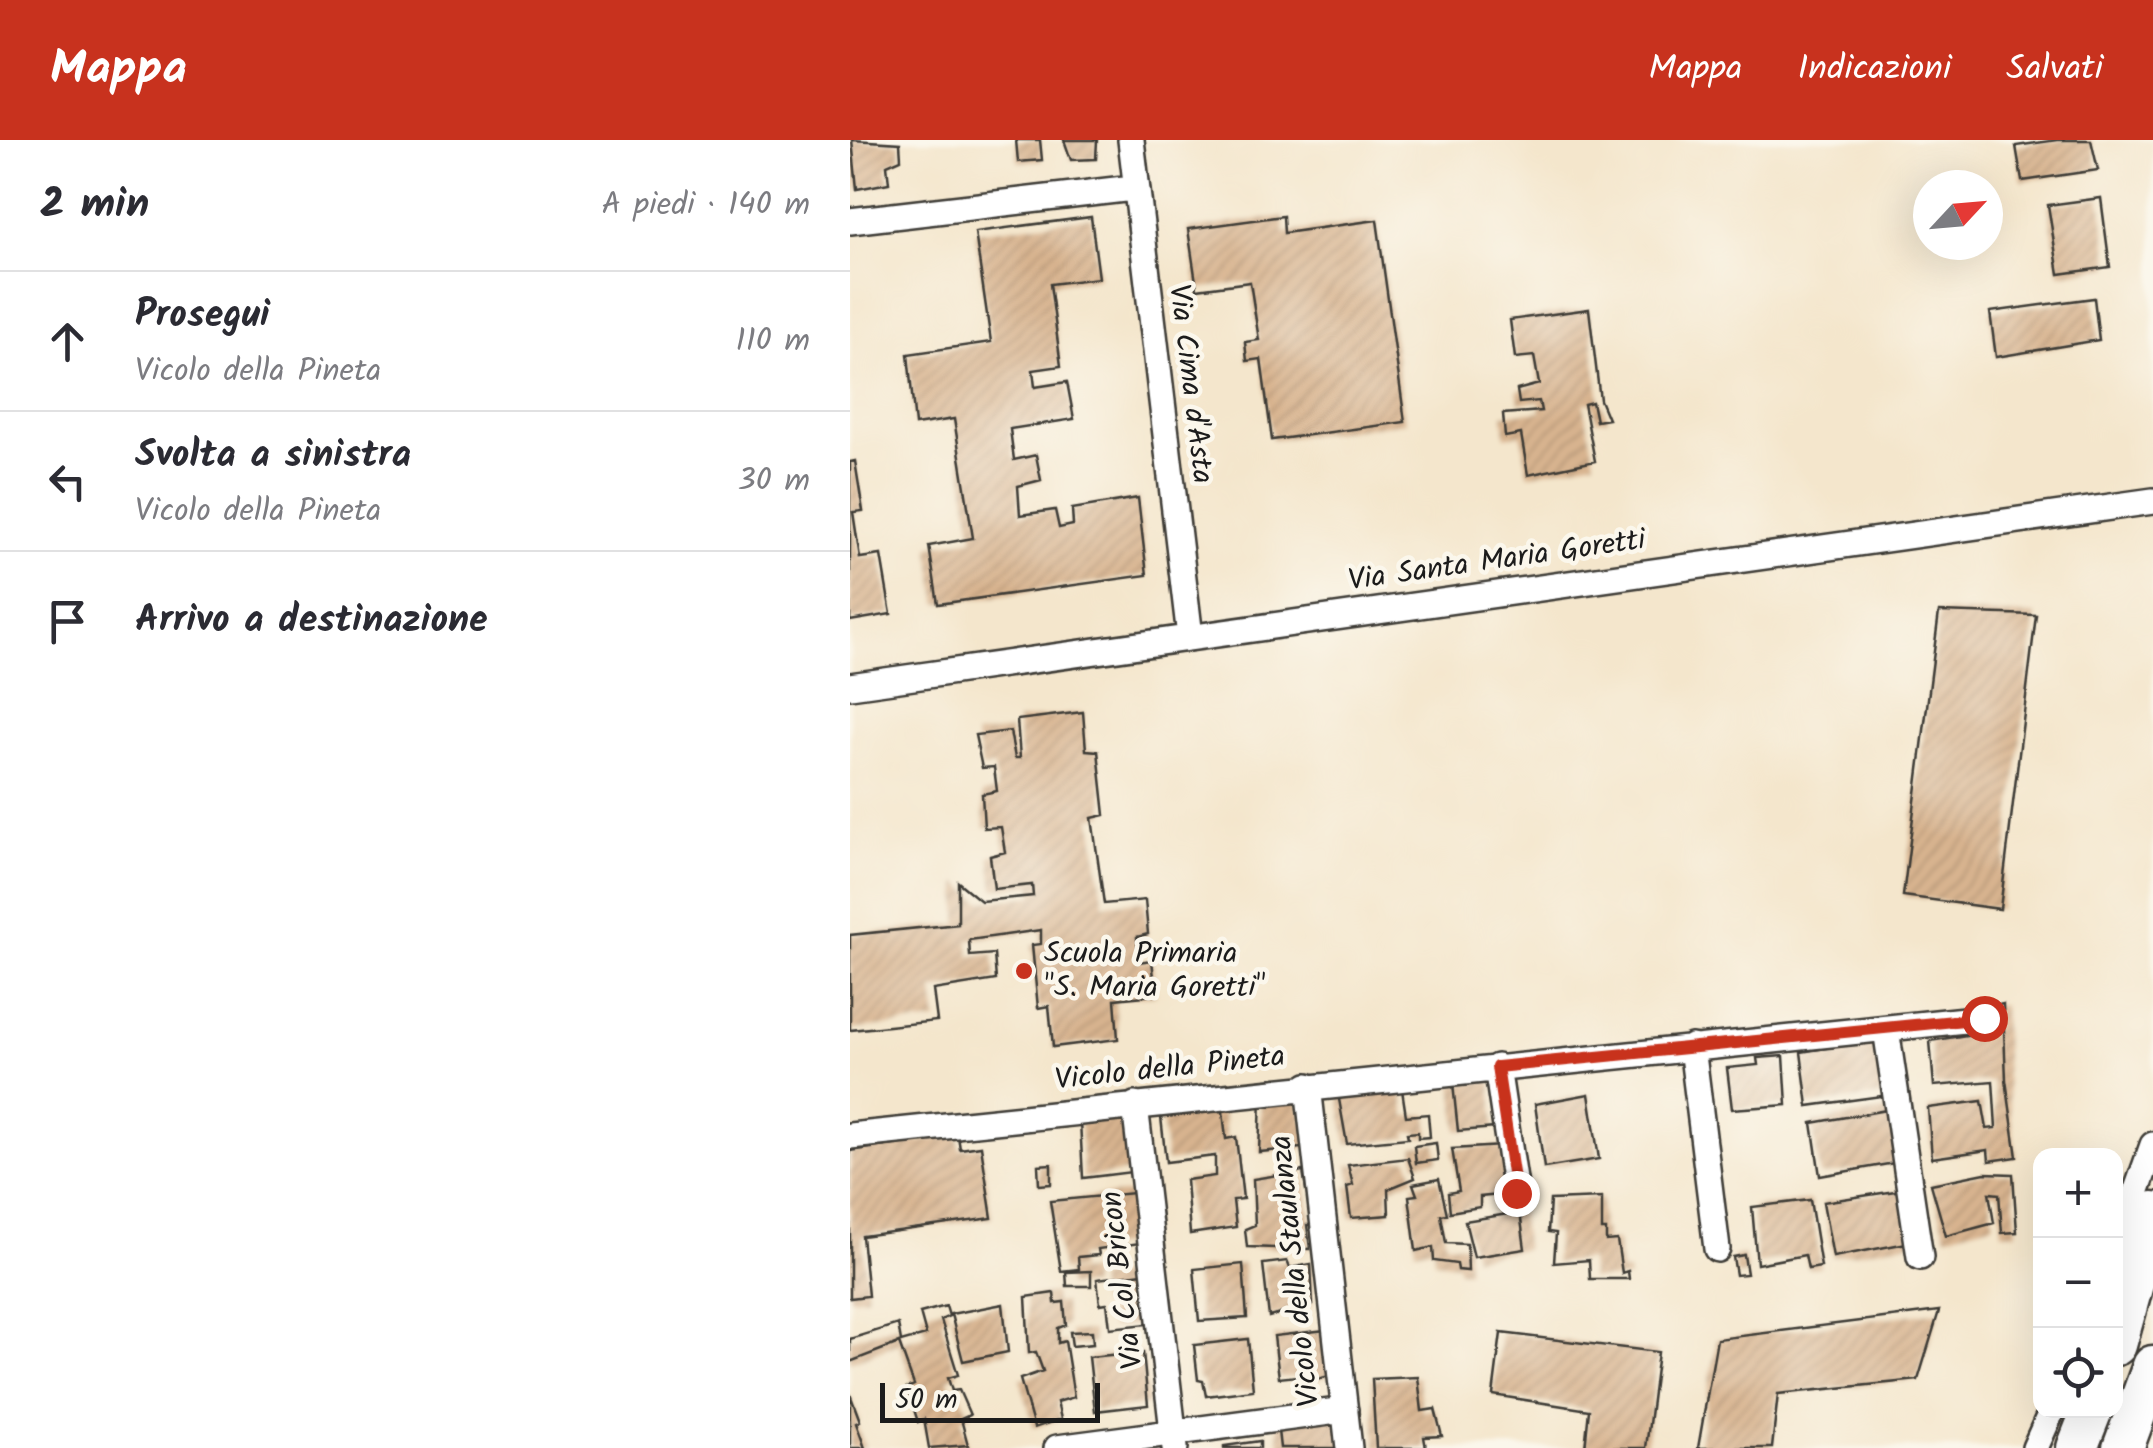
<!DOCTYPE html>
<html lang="it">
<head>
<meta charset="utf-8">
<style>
	body { margin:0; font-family:Kalam,sans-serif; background:#f2f2f3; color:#2b2b33 }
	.controls { position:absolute; right:30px; bottom:30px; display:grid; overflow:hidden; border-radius:20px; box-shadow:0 10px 40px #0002 }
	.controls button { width:90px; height:90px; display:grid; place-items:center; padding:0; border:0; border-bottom:2px solid #e1e1e2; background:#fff; color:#2b2b33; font:50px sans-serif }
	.compass { position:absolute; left:1063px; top:30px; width:90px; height:90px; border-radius:50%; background:#fff; box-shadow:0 10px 40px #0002; rotate:64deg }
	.scale { position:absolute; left:30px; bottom:25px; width:220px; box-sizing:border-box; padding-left:10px; border:5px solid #1c1c1c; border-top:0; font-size:28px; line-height:35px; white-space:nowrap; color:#1c1c1c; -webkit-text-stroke:8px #fbf7ec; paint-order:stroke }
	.stop { position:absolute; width:30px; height:30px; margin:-22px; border:8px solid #c8321e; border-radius:50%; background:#fff }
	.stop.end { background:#c8321e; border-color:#fff; box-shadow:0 2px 10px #0008 }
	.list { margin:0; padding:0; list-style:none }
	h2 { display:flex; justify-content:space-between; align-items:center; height:130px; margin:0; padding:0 40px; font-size:42px }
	h2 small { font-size:32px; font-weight:400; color:#7c7c81 }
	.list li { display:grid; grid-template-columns:65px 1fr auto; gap:30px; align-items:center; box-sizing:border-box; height:140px; padding:0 40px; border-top:2px solid #e1e1e2 }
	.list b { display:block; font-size:38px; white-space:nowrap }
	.list p { margin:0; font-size:32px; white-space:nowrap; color:#7c7c81 }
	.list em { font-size:32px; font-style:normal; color:#7c7c81 }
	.icon { flex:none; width:55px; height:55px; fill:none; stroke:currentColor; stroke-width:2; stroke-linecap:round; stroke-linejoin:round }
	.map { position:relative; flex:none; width:1303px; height:1308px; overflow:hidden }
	header { display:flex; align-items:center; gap:60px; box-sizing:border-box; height:140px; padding:0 50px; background:#c8321e; color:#fff }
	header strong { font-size:48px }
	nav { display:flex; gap:55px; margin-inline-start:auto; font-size:35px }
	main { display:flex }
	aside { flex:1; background:#fff }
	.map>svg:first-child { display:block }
	.building { fill:url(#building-hatch) }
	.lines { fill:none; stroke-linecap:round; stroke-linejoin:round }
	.street-casing { stroke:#3c3a36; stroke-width:30 }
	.primary-casing { stroke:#3c3a36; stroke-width:45 }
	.street { stroke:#fff; stroke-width:25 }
	.primary { stroke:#fff; stroke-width:40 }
	.route { stroke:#c8321e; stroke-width:12 }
	.poi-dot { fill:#c8321e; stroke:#fbf7ec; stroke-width:4 }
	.labels { text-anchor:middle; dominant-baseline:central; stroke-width:9; stroke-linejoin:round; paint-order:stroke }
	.street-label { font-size:30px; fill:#1c1c1c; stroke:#fbf7ec }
	.poi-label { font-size:30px; fill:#1c1c1c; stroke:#fbf7ec; text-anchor:start }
</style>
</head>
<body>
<header>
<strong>Mappa</strong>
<nav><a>Mappa</a><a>Indicazioni</a><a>Salvati</a></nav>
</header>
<main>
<aside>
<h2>2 min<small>A piedi · 140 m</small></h2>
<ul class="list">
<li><svg class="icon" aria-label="ahead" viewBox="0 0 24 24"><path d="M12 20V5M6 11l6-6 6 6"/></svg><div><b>Prosegui</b><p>Vicolo della Pineta</p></div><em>110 m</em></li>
<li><svg class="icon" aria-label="left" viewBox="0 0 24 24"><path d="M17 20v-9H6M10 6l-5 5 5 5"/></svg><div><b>Svolta a sinistra</b><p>Vicolo della Pineta</p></div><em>30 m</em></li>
<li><svg class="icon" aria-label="arrive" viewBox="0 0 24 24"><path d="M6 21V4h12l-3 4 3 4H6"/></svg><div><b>Arrivo a destinazione</b></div></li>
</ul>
</aside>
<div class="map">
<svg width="1303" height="1308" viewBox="0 0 1303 1308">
	<defs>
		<pattern id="building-hatch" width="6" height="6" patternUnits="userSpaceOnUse" patternTransform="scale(2.5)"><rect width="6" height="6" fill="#d8b48f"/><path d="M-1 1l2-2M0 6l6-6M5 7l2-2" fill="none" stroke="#b99a7b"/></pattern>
	</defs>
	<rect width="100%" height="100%" fill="#fbf7ec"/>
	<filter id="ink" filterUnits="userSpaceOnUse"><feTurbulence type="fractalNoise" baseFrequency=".01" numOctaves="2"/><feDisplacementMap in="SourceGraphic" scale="20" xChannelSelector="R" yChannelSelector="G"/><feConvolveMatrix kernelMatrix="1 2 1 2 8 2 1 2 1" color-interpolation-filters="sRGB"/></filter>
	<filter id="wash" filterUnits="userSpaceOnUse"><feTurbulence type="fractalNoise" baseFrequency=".0048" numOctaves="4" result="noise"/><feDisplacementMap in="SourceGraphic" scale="40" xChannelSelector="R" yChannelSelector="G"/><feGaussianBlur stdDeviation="2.25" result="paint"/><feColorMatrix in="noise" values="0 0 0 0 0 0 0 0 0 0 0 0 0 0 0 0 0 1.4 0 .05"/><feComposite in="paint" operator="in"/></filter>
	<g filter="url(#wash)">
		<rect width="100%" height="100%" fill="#f4e6cc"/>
		<g id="blocks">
			<!-- building -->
			<path class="building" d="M2 0 50 3 51 19 37 25 39 43 7 49Z
				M166 0H190L192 20 168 22Z
				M214 0H247L246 19 221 20Z
				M1207 0H1241L1248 30 1172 41 1166 6Z
				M1251 58 1260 127 1209 134 1198 65Z
				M433 76 434 93 527 80 555 282 422 300 411 219 397 221 395 202 409 200 400 142 347 149 338 89Z
				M241 77 249 138 200 144 211 226 183 230 185 247 217 242 224 279 160 289 164 320 186 315 191 340 168 346 170 375 205 370 209 388 223 385 222 369 288 358 297 435 88 464 79 406 123 398 104 279 65 285 58 214 141 202 125 92Z
				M1244 158 1249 200 1146 217 1140 172Z
				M739 169 750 260 758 279 746 281 742 262 734 264 745 321 678 335 671 294 655 297 653 274 691 271 689 261 669 263 667 250 689 244 684 216 665 218 660 180Z
				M5 321 13 371 3 372 10 418 31 415 41 474 0 481V322Z
				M1089 472 1186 475 1150 769 1053 756Z
				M233 572 236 610 248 611 255 675 242 678 254 764 295 760 298 794 287 797 288 822 302 820 306 855 265 859 268 899 203 907 199 866 188 868 182 805 191 804V790L119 800 120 816 144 814 146 840 83 850 87 881 0 890V795L108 784V742L131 761 183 756 182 745 144 749 140 716 155 712 151 687 134 688 132 654 147 651 144 627 132 628 125 595 160 591 165 618H170L167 580Z
				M1153 864 1156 940 1167 1017 1139 1021 1138 1010 1082 1018 1078 968 1132 961 1137 989 1146 988 1143 941 1084 946 1080 901 1129 893 1127 882 1139 867Z
				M1032 899 1039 955 958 966 951 912Z
				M934 916 937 965 882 969 877 928 908 925 907 918Z
				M641 941 645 988 608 991 603 944Z
				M551 943 556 976 578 974 580 997 568 998V992L557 993 558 998 497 1004 487 948Z
				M739 954 749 1019 694 1028 685 964Z
				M446 956 463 1007 409 1012 411 959Z
				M372 962 376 999 386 997 393 1059 383 1060 386 1087 340 1094 336 1040 365 1036V1016L316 1022 310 968Z
				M1042 969 1050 1022 970 1036 962 983Z
				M276 978 282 1032 233 1038 230 981Z
				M108 996 110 1009 131 1006 142 1078 12 1096 18 1156 0 1158V1011Z
				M586 1003 588 1020 566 1023 564 1006Z
				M652 1006 660 1054 630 1057V1067L600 1072 598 1053 609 1051 602 1009Z
				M558 1018 565 1038 538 1049 539 1075 501 1078 497 1047 503 1045 498 1025Z
				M201 1024V1044L189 1045 188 1025Z
				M453 1031 462 1085H457L460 1109 397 1107 395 1089 405 1085 403 1039Z
				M1135 1033 1163 1034 1167 1092 1152 1093 1149 1054 1139 1053 1144 1083 1096 1096 1081 1044Z
				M589 1039 597 1074 591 1075 596 1103 617 1104 618 1131 608 1130 607 1124 584 1121 583 1107 566 1111 559 1056 567 1055 563 1044Z
				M1052 1050 1062 1102 983 1117 973 1062Z
				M283 1053 290 1103 248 1109 249 1115 228 1117 229 1129 211 1131 200 1061Z
				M752 1058V1090H756V1101L767 1100 772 1133 778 1131 779 1139H740L739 1120 704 1123 706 1093 698 1092 700 1060Z
				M960 1060 971 1127 958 1129 955 1115 907 1124 902 1067Z
				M670 1072 675 1109 624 1117 615 1081Z
				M894 1115 897 1134 886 1135 883 1117Z
				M437 1121 440 1128 461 1124 463 1165 419 1177 413 1124Z
				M393 1124 397 1178 349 1181 344 1129Z
				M241 1131V1146H217L216 1132Z
				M293 1133 298 1184 260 1188 257 1163 250 1164 247 1139Z
				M204 1153 205 1163 214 1162 216 1185 208 1188V1203L215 1201 224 1257 207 1262 211 1279 184 1288 170 1239 193 1231 186 1212 179 1213 176 1157Z
				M153 1164 158 1212 113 1221 101 1174Z
				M96 1166 99 1176 91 1180 108 1235 98 1238 102 1251 109 1250 120 1275 111 1279 118 1305 79 1308 74 1279 68 1282 57 1248 64 1245 49 1203 0 1222V1199L48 1184 51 1202 76 1195 70 1173Z
				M1089 1171 1068 1240 928 1254 922 1308H848L867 1199Z
				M476 1190 480 1236 458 1241 457 1235 429 1238 424 1196Z
				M242 1191 243 1204 222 1206 220 1192Z
				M651 1193 808 1212 796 1308H735L739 1270 643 1255Z
				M398 1199 403 1250 356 1256 353 1241 348 1240 344 1205Z
				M293 1212 298 1265 245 1271 239 1217Z
				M568 1237 572 1271 585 1269 592 1296 574 1297 576 1308H526L522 1239Z
				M0 1254 10 1281 6 1283 15 1308H0Z
				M489 1275 493 1308H430L427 1282Z
				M410 1301V1308H374V1306Z"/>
		</g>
	</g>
	<g filter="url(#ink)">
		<use href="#blocks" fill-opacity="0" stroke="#3c3a36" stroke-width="2.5"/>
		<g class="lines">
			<defs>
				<path id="street" d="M281 0 340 497
					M0 81 283 48
					M0 546 1303 361
					M1036 889 1070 1117
					M842 907 867 1109
					M647 927 666 1053
					M458 946 499 1308
					M285 965 325 1308
					M0 996 1134 878
					M1266 1109 1303 1005
					M207 1308 495 1270
					M1185 1308 1202 1270"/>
				<path id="primary" d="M1266 1205 1303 1072
					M1227 1308 1242 1270
					M1273 1308 1303 1226"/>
			</defs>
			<!-- street casing -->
			<use href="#street" class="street-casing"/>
			<!-- primary casing -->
			<use href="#primary" class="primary-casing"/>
			<!-- street -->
			<use href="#street" class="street"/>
			<!-- primary -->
			<use href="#primary" class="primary"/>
		</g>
	</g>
	<g class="lines" filter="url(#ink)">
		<!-- route -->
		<path class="route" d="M666 1053 647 927 1134 878"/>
	</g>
	<!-- markers -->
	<circle class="poi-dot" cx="174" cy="831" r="10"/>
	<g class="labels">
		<!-- street labels -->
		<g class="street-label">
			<text transform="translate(340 244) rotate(83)">Via Cima d'Asta</text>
			<text transform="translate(647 421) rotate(-8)">Via Santa Maria Goretti</text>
			<text transform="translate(320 929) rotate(-6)">Vicolo della Pineta</text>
			<text transform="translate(446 1131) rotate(-96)">Vicolo della Staulanza</text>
			<text transform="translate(273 1140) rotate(-97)">Via Col Bricon</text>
		</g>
		<!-- poi labels -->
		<g class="poi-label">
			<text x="194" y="814">Scuola Primaria<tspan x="194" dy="34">"S. Maria Goretti"</tspan></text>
		</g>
	</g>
</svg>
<div class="controls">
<button>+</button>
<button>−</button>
<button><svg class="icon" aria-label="locate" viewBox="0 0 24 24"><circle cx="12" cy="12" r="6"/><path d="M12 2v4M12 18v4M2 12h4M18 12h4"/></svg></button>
</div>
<svg class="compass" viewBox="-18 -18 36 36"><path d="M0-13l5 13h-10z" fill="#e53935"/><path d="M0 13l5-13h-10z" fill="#7c7c81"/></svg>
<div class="scale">50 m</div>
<div class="stop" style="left:1134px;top:878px"></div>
<div class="stop end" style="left:666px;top:1053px"></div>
</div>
</main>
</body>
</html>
